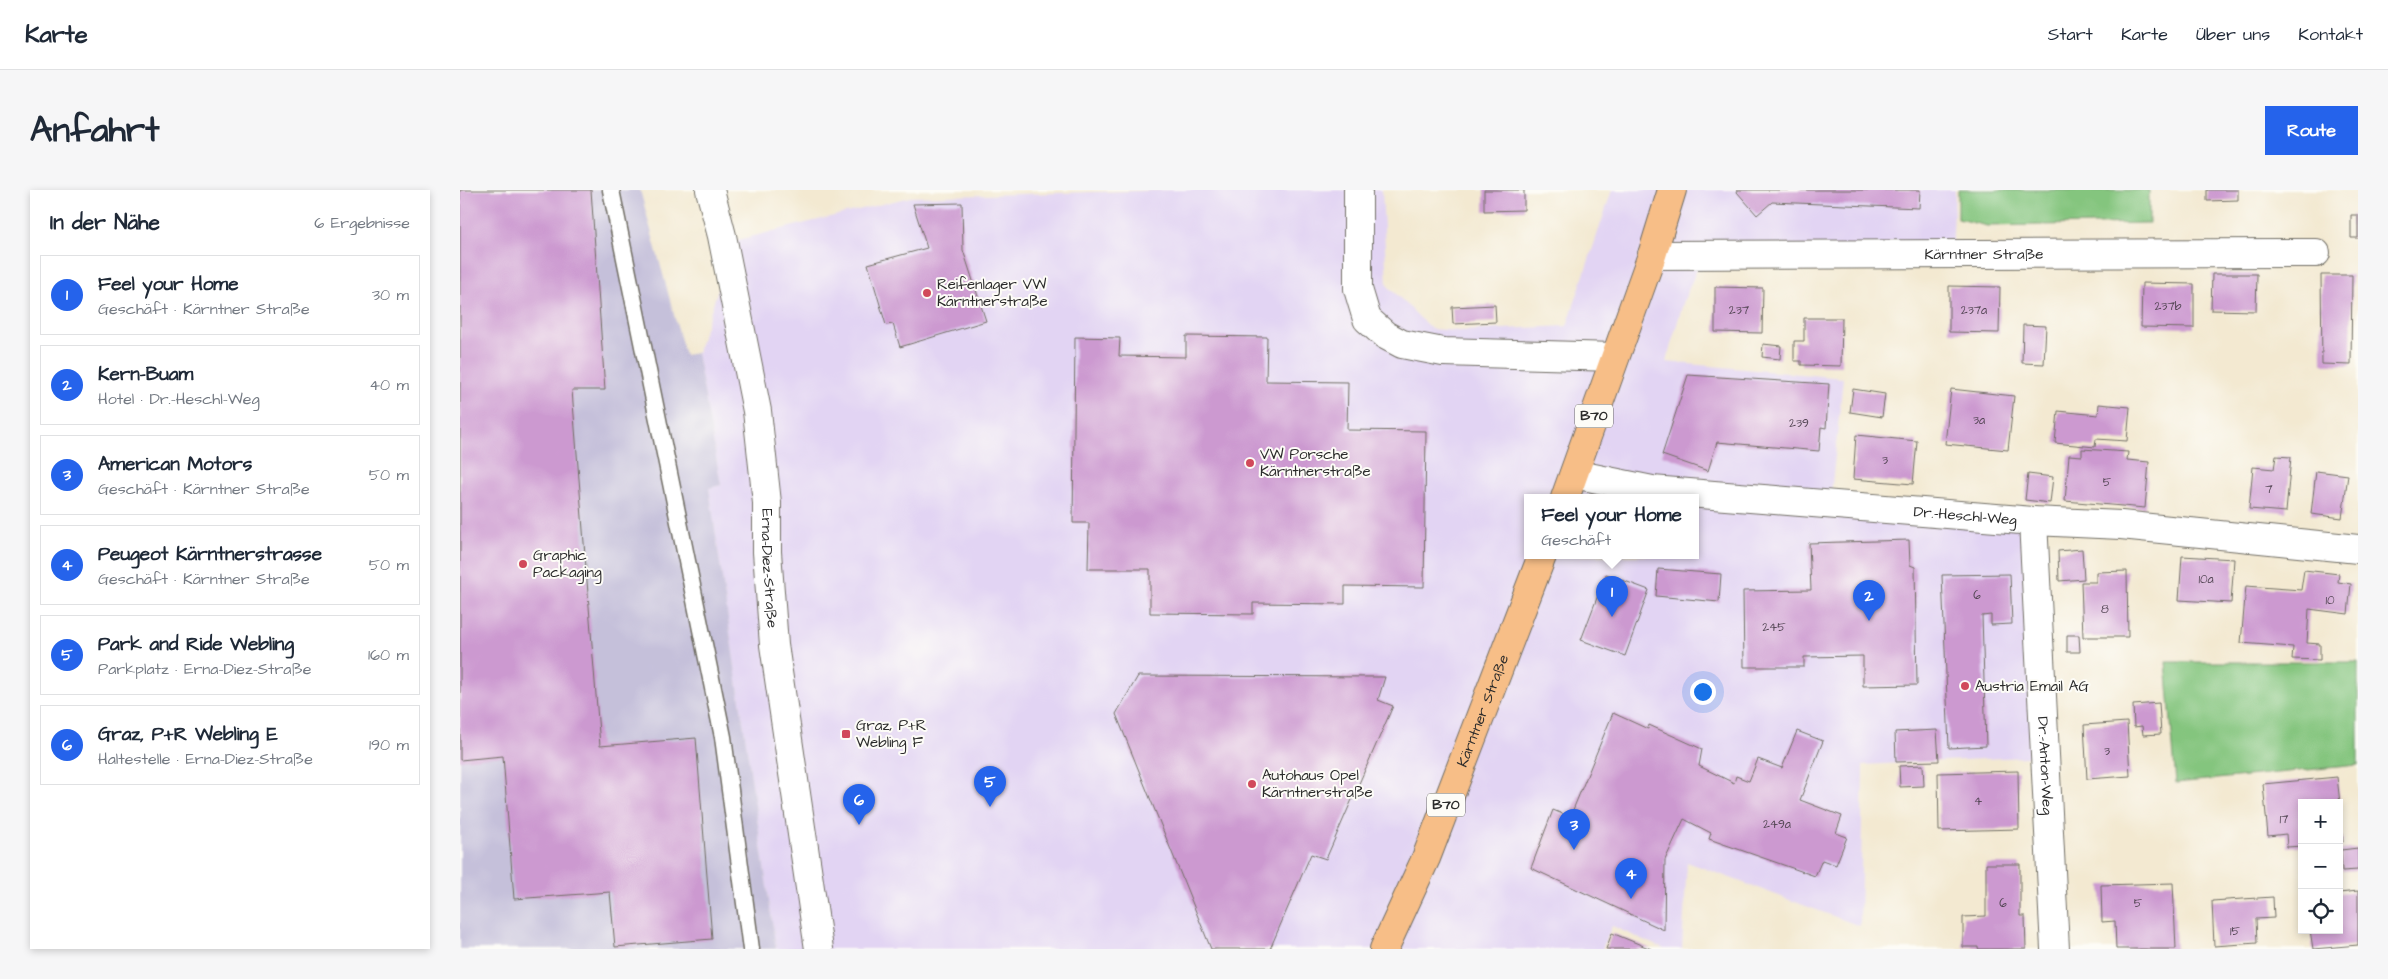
<!DOCTYPE html>
<html lang="de">
<head>
<meta charset="utf-8">
<style>
	body { margin:0; font-family:"Architects Daughter",sans-serif; background:#f6f6f7; color:#1f2937 }
	.controls { position:absolute; right:15px; bottom:15px; display:grid; overflow:hidden; border-radius:0px; box-shadow:0 2px 8px #0003 }
	.controls button { width:45px; height:45px; display:grid; place-items:center; padding:0; border:0; border-bottom:1px solid #e0e1e3; background:#fff; color:#1f2937; font:25px sans-serif }
	.you { position:absolute; left:1242px; top:501px; width:18px; height:18px; margin:-12px; border:4px solid #fff; border-radius:50%; background:#1a73e8; box-shadow:0 0 0 8px #1a73e833 }
	.badge { display:grid; place-items:center; width:32px; height:32px; border-radius:50%; background:#2563eb; color:#fff; font-size:16px; font-weight:700 }
	.pin { position:absolute; translate:-50% -41px; filter:drop-shadow(0 1px 2px #0008) }
	.pin::after { content:''; position:absolute; top:26px; width:18px; height:15px; background:inherit; clip-path:polygon(0 0,100% 0,50% 100%) }
	.popup { position:absolute; left:1064px; top:304px; width:175px; height:65px; box-sizing:border-box; display:grid; place-content:center; border-radius:0px; background:#fff; filter:drop-shadow(0 1px 4px #0005); font-size:16px; white-space:nowrap; color:#747a83 }
	.popup b { font-size:19px; color:#1f2937 }
	.popup::after { content:''; position:absolute; left:50%; top:100%; margin-left:-10px; border:10px solid transparent; border-top-color:#fff }
	.list { margin:0; padding:0; list-style:none }
	h2 { display:flex; justify-content:space-between; align-items:center; height:65px; margin:0; padding:0 20px; font-size:21px }
	h2 small { font-size:16px; font-weight:400; color:#747a83 }
	.list li { display:grid; grid-template-columns:32px 1fr auto; gap:15px; align-items:center; box-sizing:border-box; height:80px; margin:0 10px 10px; padding:0 10px; border:1px solid #e0e1e3; border-radius:0px }
	.list b { display:block; font-size:19px; white-space:nowrap }
	.list p { margin:0; font-size:16px; white-space:nowrap; color:#747a83 }
	.list em { font-size:16px; font-style:normal; color:#747a83 }
	.icon { flex:none; width:28px; height:28px; fill:none; stroke:currentColor; stroke-width:2; stroke-linecap:round; stroke-linejoin:round }
	.map { position:relative; flex:none; width:1898px; height:759px; overflow:hidden; border-radius:0px }
	header { display:flex; align-items:center; gap:30px; box-sizing:border-box; height:70px; padding:0 25px; background:#fff; border-bottom:1px solid #e0e1e3 }
	header strong { font-size:24px }
	nav { display:flex; gap:28px; margin-inline-start:auto; font-size:18px }
	.intro { display:flex; align-items:center; justify-content:space-between; box-sizing:border-box; height:120px; padding:0 30px }
	h1 { margin:0; font-size:35px }
	.button { padding:12px 22px; border-radius:0px; background:#2563eb; color:#fff; font-size:18px; font-weight:700 }
	main { display:flex; gap:30px; padding:0 30px }
	aside { flex:1; background:#fff; border-radius:0px; box-shadow:0 2px 8px #0003 }
	.map>svg:first-child { display:block }
	.built { fill:#e2d4f3; fill-rule:evenodd }
	.industrial { fill:#c5c0da }
	.green { fill:#84c57e; stroke:#587854 }
	.building { fill:#cc99d0 }
	.lines { fill:none; stroke-linecap:round; stroke-linejoin:round }
	.service-casing { stroke:#716e65; stroke-width:19 }
	.minor-casing { stroke:#716e65; stroke-width:30 }
	.primary-casing { stroke:#716e65; stroke-width:30 }
	.service { stroke:#fff; stroke-width:16 }
	.minor { stroke:#fff; stroke-width:28 }
	.primary { stroke:#f7be87; stroke-width:28 }
	.poi-dot { fill:#d1495b; stroke:#fdfcf7; stroke-width:2 }
	.labels { text-anchor:middle; dominant-baseline:central; stroke-width:4; stroke-linejoin:round; paint-order:stroke }
	.number-label { font-size:12px; fill:#534654 }
	.shield { fill:#fdfcf7; stroke:#6a6a68; stroke-width:1 }
	.shield-label { font-size:14px; font-weight:bold; fill:#2b2b2b }
	.street-label { font-size:15px; fill:#2b2b2b; stroke:#fdfcf7 }
	.poi-label { font-size:15px; fill:#2b2b2b; stroke:#fdfcf7; text-anchor:start }
</style>
</head>
<body>
<header>
<strong>Karte</strong>
<nav><a>Start</a><a>Karte</a><a>Über uns</a><a>Kontakt</a></nav>
</header>
<div class="intro"><h1>Anfahrt</h1><a class="button">Route</a></div>
<main>
<aside>
<h2>In der Nähe<small>6 Ergebnisse</small></h2>
<ul class="list">
<li><span class="badge">1</span><div><b>Feel your Home</b><p>Geschäft · Kärntner Straße</p></div><em>30 m</em></li>
<li><span class="badge">2</span><div><b>Kern-Buam</b><p>Hotel · Dr.-Heschl-Weg</p></div><em>40 m</em></li>
<li><span class="badge">3</span><div><b>American Motors</b><p>Geschäft · Kärntner Straße</p></div><em>50 m</em></li>
<li><span class="badge">4</span><div><b>Peugeot Kärntnerstrasse</b><p>Geschäft · Kärntner Straße</p></div><em>50 m</em></li>
<li><span class="badge">5</span><div><b>Park and Ride Webling</b><p>Parkplatz · Erna-Diez-Straße</p></div><em>160 m</em></li>
<li><span class="badge">6</span><div><b>Graz, P+R Webling E</b><p>Haltestelle · Erna-Diez-Straße</p></div><em>190 m</em></li>
</ul>
</aside>
<div class="map">
<svg width="1898" height="759" viewBox="0 0 1898 759">
	<rect width="100%" height="100%" fill="#fdfcf7"/>
	<filter id="ink" filterUnits="userSpaceOnUse"><feTurbulence type="fractalNoise" baseFrequency=".02" numOctaves="2"/><feDisplacementMap in="SourceGraphic" scale="10" xChannelSelector="R" yChannelSelector="G"/><feConvolveMatrix kernelMatrix="1 2 1 2 8 2 1 2 1" color-interpolation-filters="sRGB"/></filter>
	<filter id="wash" filterUnits="userSpaceOnUse"><feTurbulence type="fractalNoise" baseFrequency=".0096" numOctaves="4" result="noise"/><feDisplacementMap in="SourceGraphic" scale="20" xChannelSelector="R" yChannelSelector="G"/><feGaussianBlur stdDeviation="1.12" result="paint"/><feColorMatrix in="noise" values="0 0 0 0 0 0 0 0 0 0 0 0 0 0 0 0 0 1.4 0 .05"/><feComposite in="paint" operator="in"/></filter>
	<g filter="url(#wash)">
		<rect width="100%" height="100%" fill="#f3e9d1"/>
		<!-- built -->
		<path class="built" d="M711 0H922L927 95 971 139 1000 141 1107 136 1152 0H1495L1492 66 1237 79 1224 110 1206 172 1383 188 1370 314 1573 331 1585 566 1403 575 1400 736 1227 672 1222 759H1204L1152 736 1142 759H316L249 298 261 295 237 163 274 51 450 7ZM1068 308H1236V366H1068Z"/>
		<!-- industrial -->
		<path class="industrial" d="M0 0H180L225 165 237 163 261 295 249 298 316 759H0Z"/>
		<!-- green -->
		<path class="green" d="M1498 0H1689V33L1527 36 1498 29Z
			M1706 472H1898V575L1716 593Z"/>
		<g id="blocks">
			<!-- building -->
			<path class="building" d="M0 0H131L145 200H112L140 556 236 548 252 749 155 757 150 702 54 709 43 566 0 570Z
				M1024 0H1064V20L1024 21Z
				M1278 0H1460L1459 18 1312 12 1297 25 1277 2Z
				M1747 0H1778V10L1747 11Z
				M502 13 503 60 526 131 440 157 433 134 426 135 408 74 467 58 453 14Z
				M1891 25H1898V48H1891Z
				M1752 84H1797L1796 121 1751 120Z
				M1861 85H1892L1891 175 1862 174Z
				M1682 93 1734 94V138L1681 137Z
				M1489 96 1540 97 1539 143 1489 142Z
				M1255 97 1303 98 1302 143 1255 142Z
				M1035 115 1036 132 993 134 992 117Z
				M1344 128H1382L1381 176 1341 175V171H1334V151H1344Z
				M1563 135 1586 136 1584 174 1562 173Z
				M726 146 807 147 806 191 888 192 887 240 966 241 964 397 885 396V414L793 413V424L690 423V379H628L629 333H613L615 147 660 148 659 166 726 167Z
				M1303 154 1321 156 1320 169 1302 167Z
				M1228 185 1369 194 1366 238 1361 237 1359 261 1257 252 1248 281 1202 265Z
				M1393 199 1425 204 1422 227 1390 222Z
				M1491 199 1554 206 1548 260 1485 254Z
				M1639 214 1670 217 1667 251 1636 249 1635 257 1595 253 1598 221 1638 225Z
				M1396 245 1457 251 1453 294 1393 289Z
				M1622 259 1668 262 1667 270 1689 272 1685 318 1605 311 1609 265 1622 266Z
				M1816 266 1831 267 1826 322 1789 319 1793 277 1814 279Z
				M1856 281 1888 285 1882 328 1851 324Z
				M1568 284 1593 287 1590 313 1565 310Z
				M1449 350 1450 375 1455 377 1457 495 1403 496V466L1344 467V477H1284L1283 401 1351 400 1349 353Z
				M1622 359 1624 389 1599 391 1598 361Z
				M1722 366 1774 369 1771 413 1719 410Z
				M1198 379 1261 384 1259 412 1196 406Z
				M1844 380 1879 384 1878 392 1891 394 1888 424 1849 419 1847 453 1860 454V470L1832 469 1833 457 1781 453 1786 396 1841 400Z
				M1667 381 1668 447H1623L1621 392H1636V382Z
				M1146 384 1189 400 1165 466 1121 450Z
				M1550 384 1552 434 1531 435V425L1522 426 1526 556 1489 558 1482 385Z
				M1607 445H1619L1620 462H1607Z
				M678 486 925 487 918 510 933 516 866 669 851 664 810 759H751L656 524Z
				M1699 513 1701 544 1683 545 1682 536 1674 537 1673 515Z
				M1153 523 1188 539 1189 535 1242 559 1239 576 1274 593 1276 586 1289 591 1298 569 1322 578 1337 541 1363 551 1340 610 1382 626 1376 643 1387 647 1376 675 1362 670 1355 686 1249 649 1251 643 1224 629 1205 670 1204 740 1071 678 1093 620 1110 627Z
				M1667 532 1670 586 1627 589 1624 535Z
				M1477 540 1479 571 1436 572 1435 542Z
				M1463 575 1464 596 1440 597 1439 576Z
				M1558 581 1559 639 1479 641 1478 583Z
				M1877 587 1880 613H1842V656L1827 657 1826 644 1808 646 1803 594Z
				M1879 623 1883 652 1879 653Z
				M1898 658V680L1882 681 1881 660Z
				M1526 674H1560V726H1565L1566 759H1518V757H1503V727L1526 726Z
				M1713 693 1716 759H1656L1655 731 1642 732 1641 695Z
				M1898 701V755L1853 759 1850 740H1879V703Z
				M1813 707 1814 728 1796 729 1797 753 1754 756 1752 711Z
				M1152 743 1191 759H1146Z"/>
		</g>
	</g>
	<g filter="url(#ink)">
		<use href="#blocks" fill-opacity="0" stroke="#716e65" stroke-width="1"/>
		<g class="lines">
			<defs>
				<path id="service" d="M151 0 263 547 291 759"/>
				<g id="minor">
					<path id="s1" d="M250 0 262 46 297 221 307 313V362L314 455 359 759"/>
					<path d="M898 0V99L907 129 925 145 942 154 983 162 1155 167"/>
					<path id="s2" d="M1192 65 1856 63"/>
					<path id="s3" d="M1114 284 1192 300 1573 331 1661 335 1898 359"/>
					<path id="s4" d="M1573 331 1595 759"/>
				</g>
				<g id="primary">
					<path d="M1105 308 1192 65 1212 0"/>
					<path id="s5" d="M924 759 966 668 1082 366"/>
				</g>
			</defs>
			<!-- service casing -->
			<use href="#service" class="service-casing"/>
			<!-- minor casing -->
			<use href="#minor" class="minor-casing"/>
			<!-- primary casing -->
			<use href="#primary" class="primary-casing"/>
			<!-- service -->
			<use href="#service" class="service"/>
			<!-- minor -->
			<use href="#minor" class="minor"/>
			<!-- primary -->
			<use href="#primary" class="primary"/>
		</g>
	</g>
	<!-- markers -->
	<g class="poi-dot">
		<circle cx="467" cy="103" r="5"/>
		<circle cx="790" cy="273" r="5"/>
		<circle cx="63" cy="374" r="5"/>
		<circle cx="1505" cy="496" r="5"/>
		<rect x="381" y="539" width="10" height="10" rx="2.5"/>
		<circle cx="792" cy="594" r="5"/>
	</g>
	<g class="labels">
		<!-- number labels -->
		<g class="number-label">
			<text x="1708" y="116">237b</text>
			<text x="1279" y="120">237</text>
			<text x="1514" y="120">237a</text>
			<text x="1519" y="230">3a</text>
			<text x="1339" y="233">239</text>
			<text x="1425" y="270">3</text>
			<text x="1647" y="292">5</text>
			<text x="1809" y="299">7</text>
			<text x="1746" y="389">10a</text>
			<text x="1517" y="405">6</text>
			<text x="1870" y="410">10</text>
			<text x="1645" y="419">8</text>
			<text x="1314" y="437">245</text>
			<text x="1647" y="561">3</text>
			<text x="1518" y="611">4</text>
			<text x="1824" y="629">17</text>
			<text x="1317" y="634">249a</text>
			<text x="1543" y="713">6</text>
			<text x="1678" y="713">5</text>
			<text x="1775" y="741">15</text>
		</g>
		<!-- shield labels -->
		<g class="shield">
			<rect x="1115" y="214.5" width="38" height="23" rx="4"/>
			<rect x="967" y="603.5" width="38" height="23" rx="4"/>
		</g>
		<g class="shield-label">
			<text x="1134" y="226">B70</text>
			<text x="986" y="615">B70</text>
		</g>
		<!-- street labels -->
		<g class="street-label">
			<text stroke="none"><textPath href="#s2" startOffset="332">Kärntner Straße</textPath></text>
			<text stroke="none"><textPath href="#s3" startOffset="394">Dr.-Heschl-Weg</textPath></text>
			<text stroke="none"><textPath href="#s1" startOffset="384">Erna-Diez-Straße</textPath></text>
			<text stroke="none"><textPath href="#s5" startOffset="258">Kärntner Straße</textPath></text>
			<text stroke="none"><textPath href="#s4" startOffset="245">Dr.-Anton-Weg</textPath></text>
		</g>
		<!-- poi labels -->
		<g class="poi-label">
			<text x="477" y="94">Reifenlager VW<tspan x="477" dy="17">Kärntnerstraße</tspan></text>
			<text x="800" y="264">VW Porsche<tspan x="800" dy="17">Kärntnerstraße</tspan></text>
			<text x="73" y="365">Graphic<tspan x="73" dy="17">Packaging</tspan></text>
			<text x="1515" y="496">Austria Email AG</text>
			<text x="396" y="535">Graz, P+R<tspan x="396" dy="17">Webling F</tspan></text>
			<text x="802" y="585">Autohaus Opel<tspan x="802" dy="17">Kärntnerstraße</tspan></text>
		</g>
	</g>
</svg>
<div class="controls">
<button>+</button>
<button>−</button>
<button><svg class="icon" aria-label="locate" viewBox="0 0 24 24"><circle cx="12" cy="12" r="6"/><path d="M12 2v4M12 18v4M2 12h4M18 12h4"/></svg></button>
</div>
<div class="you"></div>
<div class="pin badge" style="left:1152px;top:427px">1</div>
<div class="popup"><b>Feel your Home</b>Geschäft</div>
<div class="pin badge" style="left:1409px;top:431px">2</div>
<div class="pin badge" style="left:1114px;top:660px">3</div>
<div class="pin badge" style="left:1171px;top:709px">4</div>
<div class="pin badge" style="left:530px;top:617px">5</div>
<div class="pin badge" style="left:399px;top:635px">6</div>
</div>
</main>
</body>
</html>
